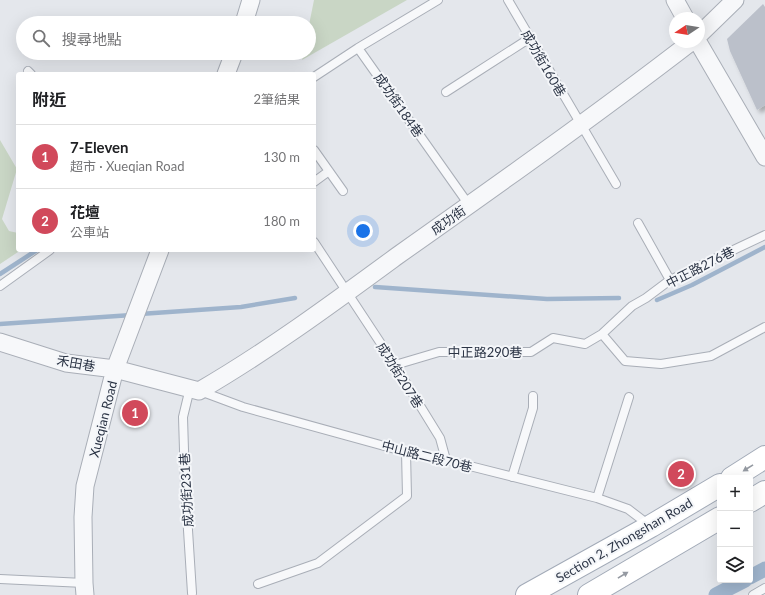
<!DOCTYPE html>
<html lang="zh-TW">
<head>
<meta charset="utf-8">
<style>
	body { margin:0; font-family:Lato,"Noto Sans TC",sans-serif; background:#f6f6f6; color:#202124 }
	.controls { position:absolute; right:12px; bottom:12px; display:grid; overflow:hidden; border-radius:4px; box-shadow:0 4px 16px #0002 }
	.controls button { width:36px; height:36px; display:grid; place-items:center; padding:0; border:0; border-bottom:1px solid #e0e0e0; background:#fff; color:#202124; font:20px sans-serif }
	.compass { position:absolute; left:669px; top:12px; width:36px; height:36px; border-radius:50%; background:#fff; box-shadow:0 4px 16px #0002; rotate:258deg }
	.you { position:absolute; left:363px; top:231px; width:14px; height:14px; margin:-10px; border:3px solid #fff; border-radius:50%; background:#1a73e8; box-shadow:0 0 0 6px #1a73e833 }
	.badge { display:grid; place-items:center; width:26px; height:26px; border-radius:50%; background:#d1495b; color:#fff; font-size:13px; font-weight:700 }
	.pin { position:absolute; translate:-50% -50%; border:2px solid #fff; box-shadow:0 1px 4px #0006 }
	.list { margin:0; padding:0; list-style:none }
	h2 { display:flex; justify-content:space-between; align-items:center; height:52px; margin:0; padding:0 16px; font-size:17px }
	h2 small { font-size:13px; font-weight:400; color:#757577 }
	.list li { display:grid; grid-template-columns:26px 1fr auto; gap:12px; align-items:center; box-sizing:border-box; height:64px; padding:0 16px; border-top:1px solid #e0e0e0 }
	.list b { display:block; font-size:15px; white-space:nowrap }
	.list p { margin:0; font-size:13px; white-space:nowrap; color:#757577 }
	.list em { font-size:13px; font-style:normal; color:#757577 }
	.icon { flex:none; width:22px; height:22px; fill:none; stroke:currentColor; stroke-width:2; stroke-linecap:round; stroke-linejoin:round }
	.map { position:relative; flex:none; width:765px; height:595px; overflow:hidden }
	.search { position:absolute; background:#fff; box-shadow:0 4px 16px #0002; left:16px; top:16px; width:300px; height:44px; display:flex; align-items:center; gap:10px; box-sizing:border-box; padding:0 14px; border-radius:22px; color:#757577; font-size:15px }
	.panel { position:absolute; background:#fff; box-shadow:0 4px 16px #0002; left:16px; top:72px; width:300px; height:180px; border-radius:4px }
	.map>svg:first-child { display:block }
	.green { fill:#c9d6c5 }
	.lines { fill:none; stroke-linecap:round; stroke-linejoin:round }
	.stream { stroke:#9fb4cc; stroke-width:4.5 }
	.canal { stroke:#9fb4cc; stroke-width:15 }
	.building { fill:#bbc0ca; filter:url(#shadow) }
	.service-casing { stroke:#a9aeb7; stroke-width:10 }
	.minor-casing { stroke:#a9aeb7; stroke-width:19 }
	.primary-casing { stroke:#a3abb8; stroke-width:24 }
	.service { stroke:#f7f8fa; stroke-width:8 }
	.minor { stroke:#f7f8fa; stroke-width:17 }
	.primary { stroke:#fff; stroke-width:22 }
	.oneway { fill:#959aa2 }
	.labels { text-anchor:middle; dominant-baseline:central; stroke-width:4; stroke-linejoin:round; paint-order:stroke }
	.street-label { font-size:13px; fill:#2b3445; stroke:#f4f6f9 }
</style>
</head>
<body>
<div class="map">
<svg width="765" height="595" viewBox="0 0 765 595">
	<defs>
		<filter id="shadow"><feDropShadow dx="3.5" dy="3.5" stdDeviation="2" flood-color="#0004"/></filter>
	</defs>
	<rect width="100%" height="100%" fill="#e4e7ec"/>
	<!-- green -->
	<path class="green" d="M314 0H407L302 60 304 53H309V25Z
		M0 140 17 169 2 219 9 231 18 233V250H21L0 264Z"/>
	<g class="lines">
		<!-- stream -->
		<path class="stream" d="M0 274 37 250
			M375 287 547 299 619 298
			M657 300 692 285 765 247
			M140 314 241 307 295 298
			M0 324 132 315"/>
		<!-- canal -->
		<path class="canal" d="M750 577 765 569
			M716 595 745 580"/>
	</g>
	<!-- building -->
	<path class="building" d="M763 4 765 7V105L757 110 730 51 727 39Z"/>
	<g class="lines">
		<defs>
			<path id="service" d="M508 0 616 184
				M358 48 438 0
				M28 71 31 74
				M314 77 358 48 469 205
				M446 92 530 38
				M314 150 343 191
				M314 182 329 171
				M638 223 670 280
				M314 242 395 365 440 438 446 460
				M0 286 50 250
				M602 334 625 361 661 364 711 356 765 327
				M395 365 439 352H531L553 338 585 344 602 334 632 306 646 298 670 280 765 235
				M190 388 183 417 185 483 192 593
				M200 391 243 407 406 452 446 460 597 498 628 509 649 525
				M512 477 533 408V396
				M597 498 629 397
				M0 579 84 583
				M258 584 318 563 407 496 406 452
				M753 595 765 588"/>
			<path id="minor" d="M675 0 685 18
				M244 23 251 0
				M699 35 735 0
				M698 42 765 157
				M226 74 234 53
				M0 342 66 363 115 369 199 391C268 351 333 303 397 256 496 186 595 116 691 42
				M85 595 84 583 83 517 85 486 115 369 160 250"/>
			<path id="primary" d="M732 478 765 457
				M750 501 765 492
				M527 595 651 526 720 485
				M589 595 720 518"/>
		</defs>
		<!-- service casing -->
		<use href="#service" class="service-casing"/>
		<!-- minor casing -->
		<use href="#minor" class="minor-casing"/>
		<!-- primary casing -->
		<use href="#primary" class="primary-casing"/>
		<!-- service -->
		<use href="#service" class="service"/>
		<!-- minor -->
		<use href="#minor" class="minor"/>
		<!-- primary -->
		<use href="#primary" class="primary"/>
	</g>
	<!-- one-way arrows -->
	<defs><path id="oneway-solid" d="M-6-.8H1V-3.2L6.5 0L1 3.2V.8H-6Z"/></defs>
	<g class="oneway">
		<use href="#oneway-solid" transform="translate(748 468) rotate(148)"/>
		<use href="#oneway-solid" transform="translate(623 575) rotate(-31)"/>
	</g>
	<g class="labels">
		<!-- street labels -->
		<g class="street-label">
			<text transform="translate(544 63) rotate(60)">成功街160巷</text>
			<text transform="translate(399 105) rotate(55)">成功街184巷</text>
			<text transform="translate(448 220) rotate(-35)">成功街</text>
			<text transform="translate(700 267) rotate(-27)">中正路276巷</text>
			<text x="485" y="352">中正路290巷</text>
			<text transform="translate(76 363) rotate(10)">禾田巷</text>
			<text transform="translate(400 375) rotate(58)">成功街207巷</text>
			<text transform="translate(103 419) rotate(-76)">Xueqian Road</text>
			<text transform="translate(427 456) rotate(14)">中山路二段70巷</text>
			<text transform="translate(186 490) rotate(-93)">成功街231巷</text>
			<text transform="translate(624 540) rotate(-30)">Section 2, Zhongshan Road</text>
		</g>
	</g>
</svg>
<div class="controls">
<button>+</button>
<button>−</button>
<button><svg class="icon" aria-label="layers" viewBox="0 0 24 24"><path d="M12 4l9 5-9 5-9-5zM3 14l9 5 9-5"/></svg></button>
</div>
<svg class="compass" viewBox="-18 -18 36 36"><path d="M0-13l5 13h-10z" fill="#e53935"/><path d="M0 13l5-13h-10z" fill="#757577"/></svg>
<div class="you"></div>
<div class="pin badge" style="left:135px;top:413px">1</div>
<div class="pin badge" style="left:681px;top:474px">2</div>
<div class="search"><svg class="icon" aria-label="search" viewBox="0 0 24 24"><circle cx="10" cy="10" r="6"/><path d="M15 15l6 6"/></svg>搜尋地點</div>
<section class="panel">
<h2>附近<small>2筆結果</small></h2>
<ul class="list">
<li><span class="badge">1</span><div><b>7-Eleven</b><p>超市 · Xueqian Road</p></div><em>130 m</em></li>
<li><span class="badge">2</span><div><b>花壇</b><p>公車站</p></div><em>180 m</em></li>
</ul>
</section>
</div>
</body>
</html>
